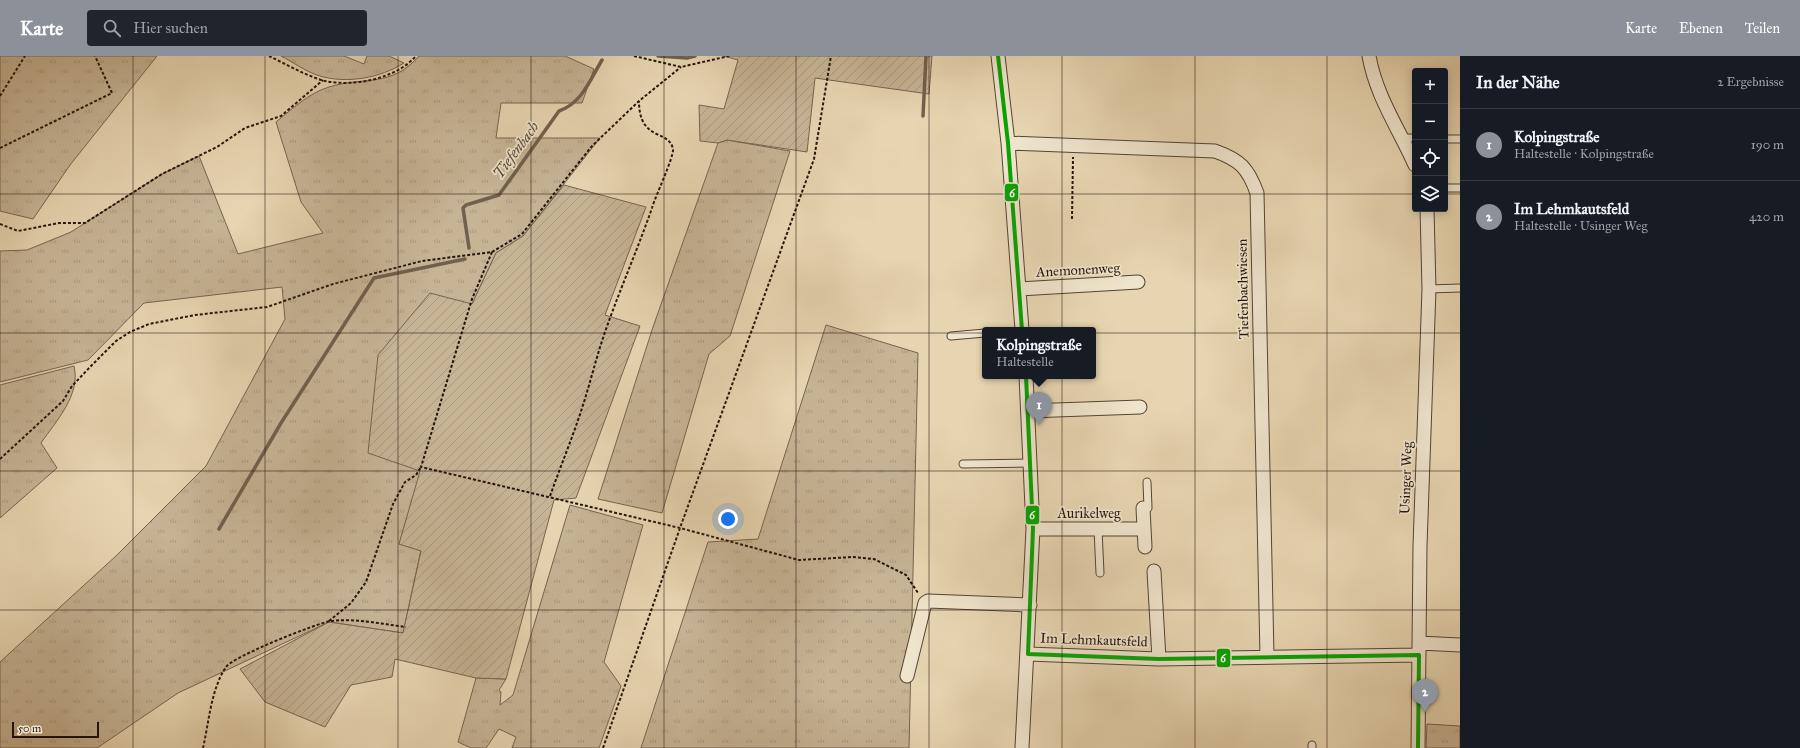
<!DOCTYPE html>
<html lang="de">
<head>
<meta charset="utf-8">
<style>
	body { margin:0; font-family:"IM FELL Great Primer",serif; background:#20242c; color:#f1f3f6 }
	.controls { position:absolute; right:12px; top:12px; display:grid; overflow:hidden; border-radius:4px; box-shadow:0 2px 10px #0003 }
	.controls button { width:36px; height:36px; display:grid; place-items:center; padding:0; border:0; border-bottom:1px solid #363941; background:#171b24; color:#f1f3f6; font:20px sans-serif }
	.scale { position:absolute; left:12px; bottom:10px; width:87px; box-sizing:border-box; padding-left:4px; border:2px solid #24140c; border-top:0; font-size:11px; line-height:14px; white-space:nowrap; color:#24140c; -webkit-text-stroke:3px #efe4cc; paint-order:stroke }
	.you { position:absolute; left:728px; top:463px; width:14px; height:14px; margin:-10px; border:3px solid #fff; border-radius:50%; background:#1a73e8; box-shadow:0 0 0 6px #1a73e833 }
	.badge { display:grid; place-items:center; width:26px; height:26px; border-radius:50%; background:#8c9099; color:#fff; font-size:13px; font-weight:700 }
	.pin { position:absolute; translate:-50% -33px; filter:drop-shadow(0 1px 2px #0008) }
	.pin::after { content:''; position:absolute; top:21px; width:14px; height:12px; background:inherit; clip-path:polygon(0 0,100% 0,50% 100%) }
	.popup { position:absolute; left:982px; top:271px; width:114px; height:52px; box-sizing:border-box; display:grid; place-content:center; border-radius:4px; background:#171b24; filter:drop-shadow(0 1px 3px #0005); font-size:13px; white-space:nowrap; color:#9ea1a6 }
	.popup b { font-size:15px; color:#f1f3f6 }
	.popup::after { content:''; position:absolute; left:50%; top:100%; margin-left:-8px; border:8px solid transparent; border-top-color:#171b24 }
	.list { margin:0; padding:0; list-style:none }
	h2 { display:flex; justify-content:space-between; align-items:center; height:52px; margin:0; padding:0 16px; font-size:17px }
	h2 small { font-size:13px; font-weight:400; color:#9ea1a6 }
	.list li { display:grid; grid-template-columns:26px 1fr auto; gap:12px; align-items:center; box-sizing:border-box; height:72px; padding:0 16px; border-top:1px solid #363941 }
	.list b { display:block; font-size:15px; white-space:nowrap }
	.list p { margin:0; font-size:13px; white-space:nowrap; color:#9ea1a6 }
	.list em { font-size:13px; font-style:normal; color:#9ea1a6 }
	.icon { flex:none; width:22px; height:22px; fill:none; stroke:currentColor; stroke-width:2; stroke-linecap:round; stroke-linejoin:round }
	.map { position:relative; flex:none; width:1460px; height:692px; overflow:hidden }
	header { display:flex; align-items:center; gap:24px; box-sizing:border-box; height:56px; padding:0 20px; background:#8c9099; color:#fff }
	header strong { font-size:19px }
	nav { display:flex; gap:22px; margin-inline-start:auto; font-size:14px }
	.search { width:280px; height:36px; background:#20242c; display:flex; align-items:center; gap:10px; box-sizing:border-box; padding:0 14px; border-radius:4px; color:#9ea1a6; font-size:15px }
	main { display:flex }
	aside { flex:1; background:#171b24 }
	.map>svg:first-child { display:block }
	.grass { fill:url(#grass-tufts); stroke:#756450 }
	.garden { fill:url(#garden-furrows); stroke:#756450 }
	.lines { fill:none; stroke-linecap:round; stroke-linejoin:round }
	.stream { stroke:#71604d; stroke-width:3.5 }
	.lane-casing { stroke:#554435; stroke-width:9 }
	.street-casing { stroke:#554435; stroke-width:15 }
	.path { stroke:#24140c; stroke-width:2; stroke-dasharray:3 2; stroke-linecap:butt }
	.lane { stroke:#efe4cc; stroke-width:7 }
	.street { stroke:#efe4cc; stroke-width:13 }
	.bus-1-casing { stroke:#efe4cc; stroke-width:7 }
	.bus-1 { stroke:#0ba204; stroke-width:4 }
	.grid { fill:none; stroke:#24140c; stroke-width:1; stroke-opacity:0.55 }
	.labels { text-anchor:middle; dominant-baseline:central; stroke-width:3.5; stroke-linejoin:round; paint-order:stroke }
	.street-label { font-size:14px; fill:#24140c; stroke:#efe4cc }
	.water-label { font-size:15px; font-style:italic; fill:#584738; stroke:#efe4cc }
	.line-badge { stroke:#efe4cc; stroke-width:1.5 }
	.badge-label { font-size:11px; text-anchor:middle; font-weight:bold; fill:#fff }
</style>
</head>
<body>
<header>
<strong>Karte</strong>
<div class="search"><svg class="icon" aria-label="search" viewBox="0 0 24 24"><circle cx="10" cy="10" r="6"/><path d="M15 15l6 6"/></svg>Hier suchen</div>
<nav><a>Karte</a><a>Ebenen</a><a>Teilen</a></nav>
</header>
<main>
<div class="map">
<svg width="1460" height="692" viewBox="0 0 1460 692">
	<defs>
		<pattern id="grass-tufts" width="24" height="20" patternUnits="userSpaceOnUse"><rect width="24" height="20" fill="#c6b495"/><path d="M3 7l-1-3M5 7V3M7 7l1-3M15 17l-1-3M17 17v-4M19 17l1-3" fill="none" stroke="#aa9a7f"/></pattern>
		<pattern id="garden-furrows" width="10" height="10" patternUnits="userSpaceOnUse"><rect width="10" height="10" fill="#c6b495"/><path d="M-1 1l2-2M0 10L10 0M9 11l2-2" fill="none" stroke="#aa9a7f"/></pattern>
	</defs>
	<rect width="100%" height="100%" fill="#e7d5b1"/>
	<filter id="stains"><feTurbulence type="fractalNoise" baseFrequency=".005" numOctaves="4"/><feColorMatrix values="0 0 0 0 .2 0 0 0 0 .09 0 0 0 0 .02 0 0 0 .5 -.17"/></filter>
	<radialGradient id="worn" r=".72"><stop offset=".6" stop-color="#630" stop-opacity="0"/><stop offset="1" stop-color="#630" stop-opacity=".3"/></radialGradient>
	<!-- grass -->
	<path class="grass" d="M0 0H157L70 109 33 163 0 155Z
		M281 0H344L364 8 367 0H389L404 7C380 22 347 28 320 20 306 16 293 6 281 0Z
		M419 0H565L594 13 582 47H501L496 82H600L523 180 496 197 472 248 399 488 421 494 403 577 329 566 178 637 97 692H0V606L117 499 206 410 285 263 282 231 144 247 88 304 0 326V195L27 194 71 176 162 118 199 100 238 198 323 177 301 146 276 66C292 53 309 37 329 31 365 20 391 32 419 0Z
		M727 84 790 95 730 280 709 298 662 457 598 443 653 271 718 87Z
		M826 269 918 297 909 692H641L708 486 758 483Z
		M74 310C81 339 56 365 41 387L57 412 0 462V329Z
		M570 449 643 469 604 606 621 630 599 692H512L516 681 499 673 486 692H471L458 686 476 622 506 623 499 634 501 636 500 649 513 639Z
		M1427 668 1460 670V692H1426Z"/>
	<!-- garden -->
	<path class="garden" d="M724 0H932L929 38 815 22 807 96 727 84 718 87 700 85 699 49 724 53 738 4Z
		M564 129 646 151 605 259 640 270 576 442 554 444 506 623 476 622 395 603 392 621 351 629 325 671 265 646 240 613 329 566 403 577 421 495 399 488 420 415 368 397 378 299 430 237 472 248 496 197 523 180Z"/>
	<g class="lines">
		<!-- stream -->
		<path class="stream" d="M658 0 687 2 695 0
			M923 60 926 0
			M469 192 463 152 466 149 499 139 559 55C582 47 590 24 602 4
			M219 473 281 367 374 222 465 203"/>
		<defs>
			<path id="lane" d="M1402 82H1415
				M1445 83H1460
				M1445 132H1460
				M1429 233 1460 232
				M951 280 985 277
				M963 408 1030 407
				M1144 452H1148L1147 426
				M1098 473 1100 517
				M1312 689V692"/>
			<path id="street" d="M998 0 1008 87 1022 274
				M1369 0C1376 40 1399 73 1415 109
				M1008 87 1215 95C1240 104 1248 112 1257 137L1267 600
				M1019 233 1138 226
				M1028 355 1140 351
				M1143 452 1145 491
				M1033 473H1144
				M1154 515 1159 603
				M1419 587 1460 589
				M1028 598 1159 603 1419 599
				M907 620 925 547 928 545 1030 549
				M1022 692 1033 473 1026 320
				M1418 692 1420 490 1429 233 1427 153"/>
		</defs>
		<!-- lane casing -->
		<use href="#lane" class="lane-casing"/>
		<!-- street casing -->
		<use href="#street" class="street-casing"/>
		<!-- path -->
		<path class="path" d="M269 0C286 8 306 20 325 25 353 31 396 23 416 0
			M634 0 681 11 729 0
			M0 40 25 0
			M0 92 112 37 95 0
			M1072 163 1073 101
			M0 168 18 175 59 167H85L162 118 217 91 245 72 281 60 323 24
			M492 196 472 243 421 411 680 472 799 504 853 501 874 503 906 519 918 537
			M0 403 63 345 72 330 92 309 116 285 130 276 149 268 195 259 267 251 333 228 422 205 492 196 522 178 592 90 639 45 681 11
			M550 440C561 409 574 378 584 346 590 327 595 307 601 288 616 242 636 198 652 152 655 141 674 101 673 93 669 73 639 86 639 45
			M329 565 351 547 366 526 393 448 405 426 416 419 421 411
			M203 692C209 666 211 633 226 611 232 601 317 567 331 565 356 562 381 568 406 571
			M603 692 680 472 814 103 831 0"/>
		<!-- lane -->
		<use href="#lane" class="lane"/>
		<!-- street -->
		<use href="#street" class="street"/>
		<defs>
			<path id="bus-1" d="M998 0 1008 87 1022 274
				M1026 320 1033 473 1028 598
				M1028 598 1159 603 1419 599
				M1418 692 1419 599"/>
		</defs>
		<!-- bus-1 casing -->
		<use href="#bus-1" class="bus-1-casing"/>
		<!-- bus-1 -->
		<use href="#bus-1" class="bus-1"/>
	</g>
	<!-- grid -->
	<path class="grid" d="M133 0V692M265 0V692M398 0V692M531 0V692M664 0V692M796 0V692M929 0V692M1062 0V692M1195 0V692M1327 0V692M0 138H1415M1445 138H1460M0 277H1460M0 415H1460M0 554H1460"/>
	<g class="labels">
		<!-- street labels -->
		<g class="street-label">
			<text transform="translate(1078 214) rotate(-3)">Anemonenweg</text>
			<text transform="translate(1243 233) rotate(-91)">Tiefenbachwiesen</text>
			<text transform="translate(1406 422) rotate(-88)">Usinger Weg</text>
			<text x="1089" y="457">Aurikelweg</text>
			<text transform="translate(1094 584) rotate(2)">Im Lehmkautsfeld</text>
		</g>
		<!-- water labels -->
		<g class="water-label">
			<text transform="translate(516 94) rotate(-54)">Tiefenbach</text>
		</g>
	</g>
	<g class="line-badge">
		<rect x="1004" y="127" width="15" height="19" rx="4" fill="#0ba204"/>
		<rect x="1025" y="449" width="15" height="20" rx="4" fill="#0ba204"/>
		<rect x="1216" y="592" width="15" height="20" rx="4" fill="#0ba204"/>
	</g>
	<g class="badge-label">
		<text x="1012" y="141">6</text>
		<text x="1032" y="463">6</text>
		<text x="1223" y="606">6</text>
	</g>
	<rect width="100%" height="100%" filter="url(#stains)"/>
	<rect width="100%" height="100%" fill="url(#worn)"/>
</svg>
<div class="controls">
<button>+</button>
<button>−</button>
<button><svg class="icon" aria-label="locate" viewBox="0 0 24 24"><circle cx="12" cy="12" r="6"/><path d="M12 2v4M12 18v4M2 12h4M18 12h4"/></svg></button>
<button><svg class="icon" aria-label="layers" viewBox="0 0 24 24"><path d="M12 4l9 5-9 5-9-5zM3 14l9 5 9-5"/></svg></button>
</div>
<div class="scale">50 m</div>
<div class="you"></div>
<div class="pin badge" style="left:1039px;top:369px">1</div>
<div class="popup"><b>Kolpingstraße</b>Haltestelle</div>
<div class="pin badge" style="left:1425px;top:656px">2</div>
</div>
<aside>
<h2>In der Nähe<small>2 Ergebnisse</small></h2>
<ul class="list">
<li><span class="badge">1</span><div><b>Kolpingstraße</b><p>Haltestelle · Kolpingstraße</p></div><em>190 m</em></li>
<li><span class="badge">2</span><div><b>Im Lehmkautsfeld</b><p>Haltestelle · Usinger Weg</p></div><em>420 m</em></li>
</ul>
</aside>
</main>
</body>
</html>
